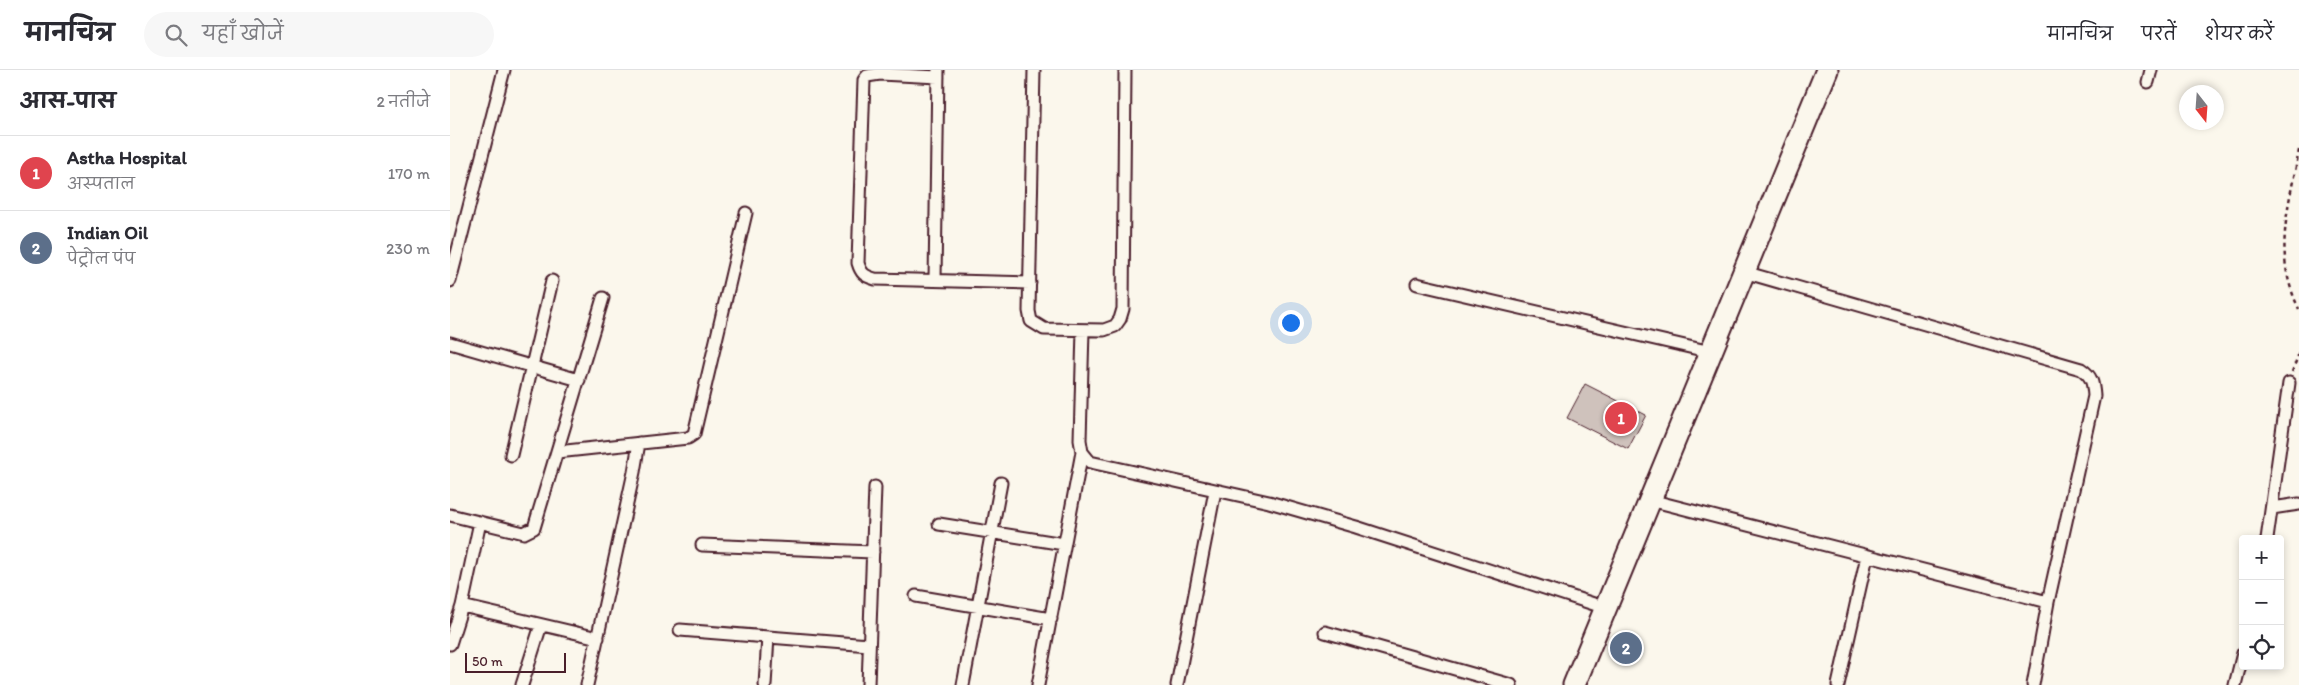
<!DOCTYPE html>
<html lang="hi">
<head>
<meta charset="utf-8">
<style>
	body { margin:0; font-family:Itim,"Playpen Sans Deva",sans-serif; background:#f7f7f7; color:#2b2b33 }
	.controls { position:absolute; right:15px; bottom:15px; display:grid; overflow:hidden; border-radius:5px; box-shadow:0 2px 8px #0003 }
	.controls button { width:45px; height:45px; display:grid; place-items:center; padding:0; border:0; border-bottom:1px solid #e1e1e2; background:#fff; color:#2b2b33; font:25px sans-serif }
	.compass { position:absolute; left:1729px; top:15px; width:45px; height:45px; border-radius:50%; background:#fff; box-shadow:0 2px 8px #0003; rotate:163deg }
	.scale { position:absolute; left:15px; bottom:12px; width:101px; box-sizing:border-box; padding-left:5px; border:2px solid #4a1f2b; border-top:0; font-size:14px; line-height:18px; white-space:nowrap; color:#4a1f2b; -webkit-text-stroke:4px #fbf7ec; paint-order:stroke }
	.you { position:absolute; left:840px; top:252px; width:18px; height:18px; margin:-12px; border:4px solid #fff; border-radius:50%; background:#1a73e8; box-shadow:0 0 0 8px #1a73e833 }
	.badge { display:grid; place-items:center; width:32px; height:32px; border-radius:50%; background:#db2777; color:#fff; font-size:16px; font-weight:700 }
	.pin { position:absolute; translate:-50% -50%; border:2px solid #fff; box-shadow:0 1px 5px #0006 }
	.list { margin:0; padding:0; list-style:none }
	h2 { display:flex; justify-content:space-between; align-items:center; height:65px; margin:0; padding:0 20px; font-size:21px }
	h2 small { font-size:16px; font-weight:400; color:#7c7c81 }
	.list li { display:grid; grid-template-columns:32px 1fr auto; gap:15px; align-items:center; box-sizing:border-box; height:75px; padding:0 20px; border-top:1px solid #e1e1e2 }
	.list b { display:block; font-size:19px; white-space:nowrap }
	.list p { margin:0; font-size:16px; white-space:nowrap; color:#7c7c81 }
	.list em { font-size:16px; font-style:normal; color:#7c7c81 }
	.icon { flex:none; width:28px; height:28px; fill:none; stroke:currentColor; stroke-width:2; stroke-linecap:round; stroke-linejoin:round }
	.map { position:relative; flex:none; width:1849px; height:615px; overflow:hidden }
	header { display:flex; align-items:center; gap:30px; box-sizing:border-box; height:70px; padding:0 25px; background:#fff; border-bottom:1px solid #e1e1e2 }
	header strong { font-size:24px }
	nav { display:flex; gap:28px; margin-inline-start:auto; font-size:18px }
	.search { width:350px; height:45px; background:#f7f7f7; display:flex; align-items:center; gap:12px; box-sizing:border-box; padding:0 18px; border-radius:28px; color:#7c7c81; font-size:19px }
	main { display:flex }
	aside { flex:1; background:#fff }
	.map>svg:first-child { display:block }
	.building { fill:#cfc2bc; stroke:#4a1f2b }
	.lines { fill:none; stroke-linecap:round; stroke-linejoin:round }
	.street-casing { stroke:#4a1f2b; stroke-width:15 }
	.highway-casing { stroke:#4a1f2b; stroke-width:25 }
	.path { stroke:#4a1f2b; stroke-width:2.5; stroke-dasharray:4 4; stroke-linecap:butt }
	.street { stroke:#fbf7ec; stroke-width:11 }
	.highway { stroke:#fbf7ec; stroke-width:21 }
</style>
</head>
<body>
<header>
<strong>मानचित्र</strong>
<div class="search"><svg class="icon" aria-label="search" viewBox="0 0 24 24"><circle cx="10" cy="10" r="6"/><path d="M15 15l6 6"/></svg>यहाँ खोजें</div>
<nav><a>मानचित्र</a><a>परतें</a><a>शेयर करें</a></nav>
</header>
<main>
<aside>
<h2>आस-पास<small>2 नतीजे</small></h2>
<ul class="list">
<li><span class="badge" style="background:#e0444e">1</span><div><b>Astha Hospital</b><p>अस्पताल</p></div><em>170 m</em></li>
<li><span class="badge" style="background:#5c6f8a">2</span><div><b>Indian Oil</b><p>पेट्रोल पंप</p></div><em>230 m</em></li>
</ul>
</aside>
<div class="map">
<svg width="1849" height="615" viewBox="0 0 1849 615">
	<rect width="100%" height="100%" fill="#fbf7ec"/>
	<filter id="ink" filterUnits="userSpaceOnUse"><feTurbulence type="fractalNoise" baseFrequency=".02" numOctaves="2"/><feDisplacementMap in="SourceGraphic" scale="10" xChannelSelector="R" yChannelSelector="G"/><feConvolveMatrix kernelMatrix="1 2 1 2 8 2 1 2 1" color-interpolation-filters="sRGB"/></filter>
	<g filter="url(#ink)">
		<!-- building -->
		<path class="building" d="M1135 314 1196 345 1178 379 1117 348Z"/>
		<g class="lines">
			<defs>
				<path id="street" d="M584 0 579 241 581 251 594 259 654 260 665 256 670 249 673 239 675 0
					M488 7 430 4 417 6 414 10 408 193C411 203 414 206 425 209L580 213
					M1698 12 1701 0
					M1294 202 1631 299C1642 306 1643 313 1644 326L1598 532 1583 615
					M485 210 488 0
					M0 211 54 0
					M967 214 1261 282
					M633 260 630 370 632 382 640 392 819 432 906 457 1156 538
					M0 273 129 310
					M107 382 238 368 244 364 296 143
					M61 385 102 211
					M1200 430 1598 532
					M1822 438 1849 434
					M0 445 74 463 84 458 153 228
					M489 454 614 474
					M1817 469 1839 313
					M252 475 423 482
					M466 526 601 549
					M12 536 148 568
					M230 560 419 575
					M875 562 1061 615
					M0 574 12 536 30 452
					M72 615 91 555
					M137 615 184 402 189 373
					M315 615 318 567
					M418 615 425 417
					M513 615 551 413
					M588 615 632 382
					M727 615 765 421
					M1388 615 1417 486
					M1785 615 1793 583"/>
				<path id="highway" d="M1124 615 1377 0"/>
			</defs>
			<!-- street casing -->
			<use href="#street" class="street-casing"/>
			<!-- highway casing -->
			<use href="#highway" class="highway-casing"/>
			<!-- path -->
			<path class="path" d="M1849 80C1839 138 1822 182 1849 239
				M1842 302 1849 283"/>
			<!-- street -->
			<use href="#street" class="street"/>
			<!-- highway -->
			<use href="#highway" class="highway"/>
		</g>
	</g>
</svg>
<div class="controls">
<button>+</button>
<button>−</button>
<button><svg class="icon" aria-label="locate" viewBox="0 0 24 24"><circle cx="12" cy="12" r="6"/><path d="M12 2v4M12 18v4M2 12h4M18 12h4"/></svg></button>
</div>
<svg class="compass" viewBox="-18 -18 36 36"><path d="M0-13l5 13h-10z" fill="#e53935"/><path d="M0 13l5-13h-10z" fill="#7c7c81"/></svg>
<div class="scale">50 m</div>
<div class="you"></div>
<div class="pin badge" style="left:1171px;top:348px;background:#e0444e">1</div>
<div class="pin badge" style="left:1176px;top:578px;background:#5c6f8a">2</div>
</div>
</main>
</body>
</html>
